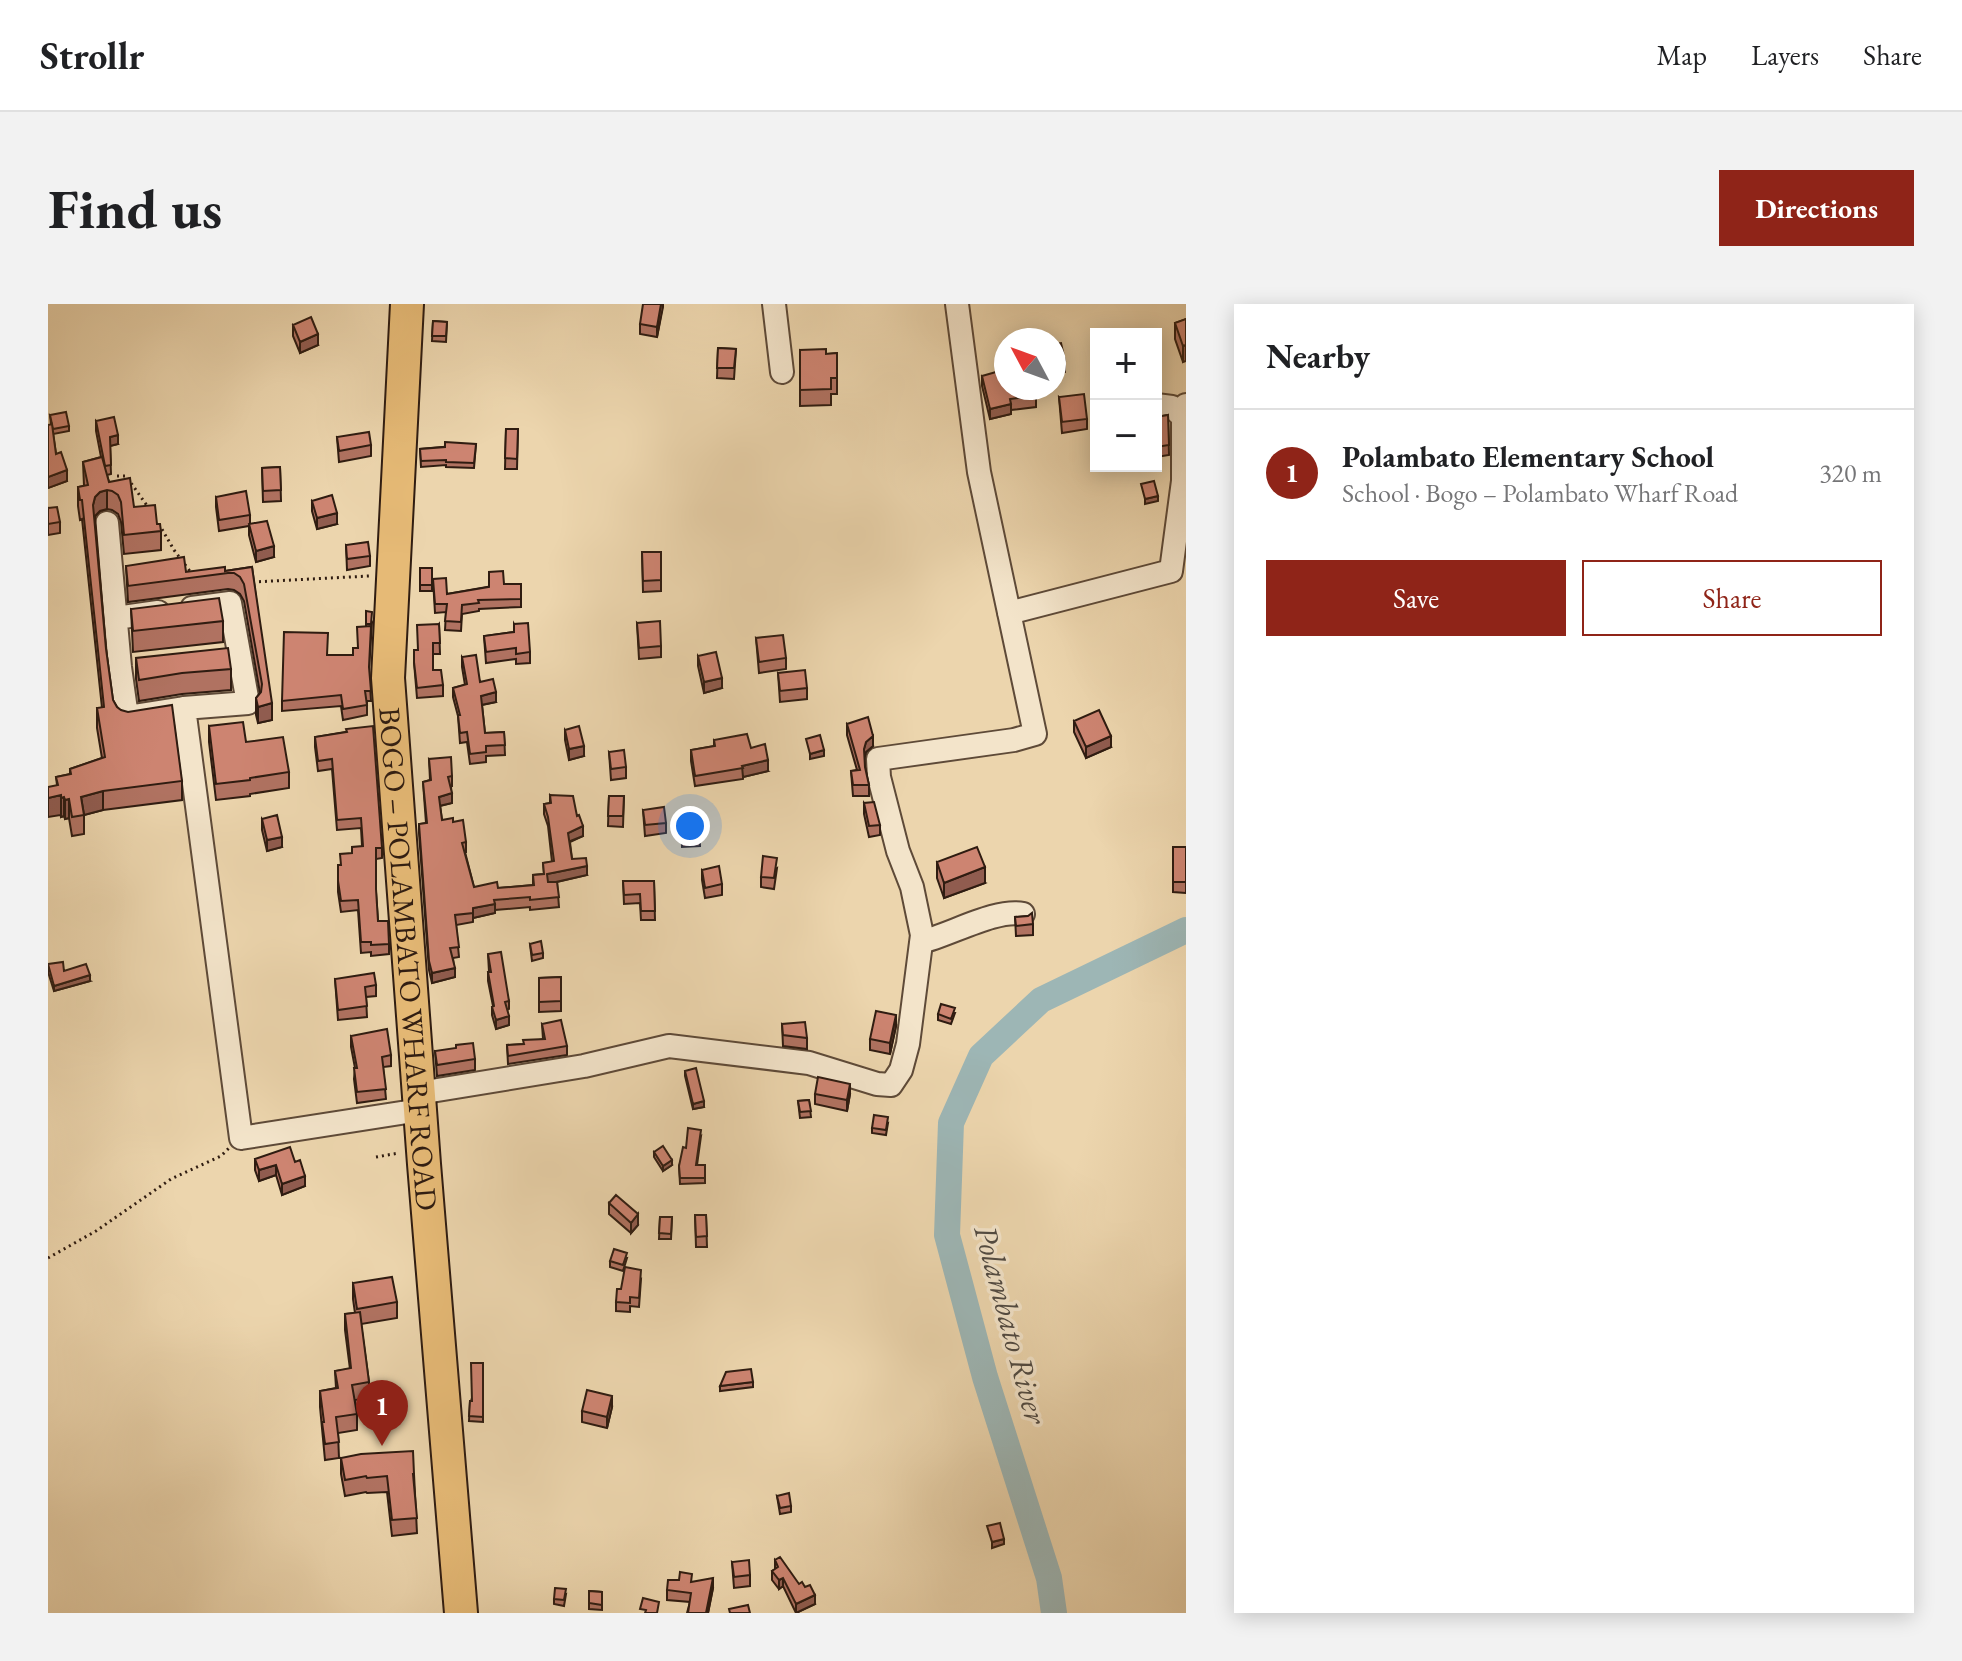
<!DOCTYPE html>
<html lang="en">
<head>
<meta charset="utf-8">
<style>
	body { margin:0; font-family:"EB Garamond",serif; background:#f2f2f2; color:#202124 }
	.controls { position:absolute; right:24px; top:24px; display:grid; overflow:hidden; border-radius:0px; box-shadow:0 4px 20px #0003 }
	.controls button { width:72px; height:72px; display:grid; place-items:center; padding:0; border:0; border-bottom:2px solid #e0e0e0; background:#fff; color:#202124; font:40px sans-serif }
	.compass { position:absolute; left:946px; top:24px; width:72px; height:72px; border-radius:50%; background:#fff; box-shadow:0 4px 20px #0003; rotate:311deg }
	.you { position:absolute; left:642px; top:522px; width:28px; height:28px; margin:-20px; border:6px solid #fff; border-radius:50%; background:#1a73e8; box-shadow:0 0 0 12px #1a73e833 }
	.badge { display:grid; place-items:center; width:52px; height:52px; border-radius:50%; background:#8f2418; color:#fff; font-size:26px; font-weight:700 }
	.pin { position:absolute; translate:-50% -66px; filter:drop-shadow(0 2px 4px #0008) }
	.pin::after { content:''; position:absolute; top:42px; width:28px; height:24px; background:inherit; clip-path:polygon(0 0,100% 0,50% 100%) }
	.list { margin:0; padding:0; list-style:none }
	h2 { display:flex; justify-content:space-between; align-items:center; height:104px; margin:0; padding:0 32px; font-size:34px }
	h2 small { font-size:26px; font-weight:400; color:#757577 }
	.list li { display:grid; grid-template-columns:52px 1fr auto; gap:24px; align-items:center; box-sizing:border-box; height:128px; padding:0 32px; border-top:2px solid #e0e0e0 }
	.list b { display:block; font-size:30px; white-space:nowrap }
	.list p { margin:0; font-size:26px; white-space:nowrap; color:#757577 }
	.list em { font-size:26px; font-style:normal; color:#757577 }
	.actions { display:flex; gap:16px; padding:24px 32px }
	.actions a { flex:1; padding:18px 0; border:2px solid #8f2418; border-radius:0px; text-align:center; font-size:28px; color:#8f2418 }
	.actions .main { background:#8f2418; color:#fff }
	.map { position:relative; flex:none; width:1138px; height:1309px; overflow:hidden; border-radius:0px }
	header { display:flex; align-items:center; gap:48px; box-sizing:border-box; height:112px; padding:0 40px; background:#fff; border-bottom:2px solid #e0e0e0 }
	header strong { font-size:38px }
	nav { display:flex; gap:44px; margin-inline-start:auto; font-size:28px }
	.intro { display:flex; align-items:center; justify-content:space-between; box-sizing:border-box; height:192px; padding:0 48px }
	h1 { margin:0; font-size:56px }
	.button { padding:20px 36px; border-radius:0px; background:#8f2418; color:#fff; font-size:28px; font-weight:700 }
	main { display:flex; gap:48px; padding:0 48px }
	aside { flex:1; background:#fff; border-radius:0px; box-shadow:0 4px 20px #0003 }
	.map>svg:first-child { display:block }
	.lines { fill:none; stroke-linecap:round; stroke-linejoin:round }
	.river { stroke:#9db6b5; stroke-width:26 }
	.minor-casing { stroke:#5e4a38; stroke-width:26 }
	.highway-casing { stroke:#2f1c11; stroke-width:36 }
	.path { stroke:#2f1c11; stroke-width:3; stroke-dasharray:2 4; stroke-linecap:butt }
	.minor { stroke:#f3e4ca; stroke-width:22 }
	.highway { stroke:#e6ba76; stroke-width:32 }
	.wall { fill:#b07261; stroke:#2f1c11; stroke-width:2 }
	.shaded-wall { fill:#905c4f; stroke:#2f1c11; stroke-width:2 }
	.building { fill:#cd8471; stroke:#2f1c11; stroke-width:2 }
	.labels { text-anchor:middle; dominant-baseline:central; stroke-width:7; stroke-linejoin:round; paint-order:stroke }
	.street-label { font-size:30px; fill:#2f1c11; stroke:#f3e4ca }
	.water-label { font-size:32px; font-style:italic; fill:#504a42; stroke:#f3e4ca }
</style>
</head>
<body>
<header>
<strong>Strollr</strong>
<nav><a>Map</a><a>Layers</a><a>Share</a></nav>
</header>
<div class="intro"><h1>Find us</h1><a class="button">Directions</a></div>
<main>
<div class="map">
<svg width="1138" height="1309" viewBox="0 0 1138 1309">
	<rect width="100%" height="100%" fill="#ecd5ad"/>
	<filter id="stains"><feTurbulence type="fractalNoise" baseFrequency=".0025" numOctaves="4"/><feColorMatrix values="0 0 0 0 .2 0 0 0 0 .09 0 0 0 0 .02 0 0 0 .5 -.17"/></filter>
	<radialGradient id="worn" r=".72"><stop offset=".6" stop-color="#630" stop-opacity="0"/><stop offset="1" stop-color="#630" stop-opacity=".3"/></radialGradient>
	<g class="lines">
		<!-- river -->
		<path class="river" d="M1006 1309 1001 1274 937 1073 899 931 903 819 933 752 993 696 1138 626"/>
		<defs>
			<path id="minor" d="M726 0 734 68
				M1108 101 1124 103 1135 113
				M59 219 72 363 79 413 136 404 200 399 182 299 144 304
				M961 309 1123 267 1135 177V113L1138 101
				M68 314 110 308
				M136 404 193 834 372 806
				M873 638C902 631 949 604 975 610
				M371 789 536 762 621 742 761 759 829 780 843 781 853 766 860 740 874 631 864 583 850 547 831 473 830 455 966 436 987 430 931 168 909 0"/>
			<g id="highway">
				<path id="s1" d="M359 0 340 374 376 860 413 1309"/>
			</g>
		</defs>
		<!-- minor casing -->
		<use href="#minor" class="minor-casing"/>
		<!-- highway casing -->
		<use href="#highway" class="highway-casing"/>
		<!-- path -->
		<path class="path" d="M69 172H78L100 203
			M111 220 126 246 144 270
			M205 278 321 272
			M328 853 351 849
			M0 954 48 927 123 875 173 852 181 844"/>
		<!-- minor -->
		<use href="#minor" class="minor"/>
		<!-- highway -->
		<use href="#highway" class="highway"/>
	</g>
	<!-- wall -->
	<path class="wall" d="M615 0 609 33 592 30V20Z
		M1138 15 1135 58 1127 35V19Z
		M385 17 399 18 398 38 384 37Z
		M245 21 270 41 252 49 245 32Z
		M1006 40 1017 57V68L1006 70Z
		M670 44 688 45 686 75 669 74Z
		M752 46 778 50 789 49V90H783V101L752 102Z
		M934 72 988 92V103L963 106V110L942 115 934 82Z
		M1011 93 1039 115V125L1014 129Z
		M2 111 21 122V127L5 130 8 150 19 177 0 184 3 121Z
		M1120 111 1121 151 1108 153V113Z
		M48 117 70 140 62 142 63 170 59 171 61 178 86 203 109 220 113 227V246L76 250 73 218 70 210 64 206 59 205 52 207 47 212 58 345 65 396 69 403 134 477V496L55 506 36 511V530L24 532 21 514 17 515 16 512 13 513 8 473 22 470V465L54 454 49 424V404H54L34 215 32 216 30 202V183L36 182 35 158 53 153 48 127Z
		M458 125H470L469 165H457Z
		M289 133 323 141V152L291 158Z
		M428 140 426 164 398 163V161L373 163 372 145Z
		M232 163 233 197 215 198 214 164Z
		M168 193 202 211V220L226 253 208 258 201 231V222L171 227 168 203Z
		M264 197 289 220 269 225 264 207Z
		M0 204 12 218V229L0 231Z
		M298 241 322 252V262L299 266Z
		M594 248H613V287L595 288Z
		M78 262 138 268 177 267 204 263 224 416 210 419 208 411V394L212 389 196 297 192 290 186 286 180 285 80 298Z
		M372 264H384V287H372Z
		M385 275 399 290 456 280H473V303L431 305V307L414 310 413 327 397 326 398 308 387 309Z
		M83 305 175 317V338L85 348Z
		M318 307 324 318 321 367 323 397H319V411L295 416 293 402 234 407V397L280 351H305L310 344 318 322Z
		M589 319 613 342V353L591 355Z
		M391 320 392 350H385V366L395 381V392L369 394 366 358 370 346Z
		M466 320 482 348V359L468 360V355L438 359 436 332 466 328Z
		M708 334 738 354V365L711 369Z
		M650 352 674 384 656 389 650 362Z
		M414 353 448 398 434 401 437 429 456 428 457 451 438 452V458L422 460 419 438 412 439 410 412 405 393V384L417 381 414 363Z
		M88 354 183 365V386L134 390 91 397 88 375Z
		M730 369 759 384V395L732 398Z
		M1026 417 1063 443 1038 454 1026 428Z
		M799 420 825 442 818 448 816 454 817 463 821 481V492H805L803 467 809 466 799 431Z
		M161 422 241 468V484L202 490V492L168 496 161 438Z
		M517 426 536 452 521 456 517 436Z
		M298 428 334 544V554L328 555V588L330 617 341 640V650L323 652V648L313 649 310 606 293 608 290 588V561H292L314 542 313 524 289 526 284 465 270 467 267 443V433Z
		M666 436 720 467 695 473V475L647 482 643 457V446L666 442Z
		M561 448 578 463V474L563 476Z
		M381 455 404 472V482H403L404 499 392 502 394 516 405 518 418 538V548H417L426 583 450 584 485 581V571L496 570 495 559 504 558 500 522 496 510V500L502 499V491L529 512 535 532 522 538 524 555 539 571 509 578 511 603 482 606V603L447 606V609L425 614V618L408 621 411 653 405 654 407 673 384 679 381 666 371 529V520L378 519 375 478 382 476Z
		M561 492H576L575 523 560 522Z
		M816 499 832 521V531L821 533 816 510Z
		M595 506 618 519V529L597 532Z
		M214 515 234 543 219 547 214 526Z
		M651 515 652 542 634 543 633 516Z
		M1125 543H1138V589L1125 588Z
		M889 558 937 579 896 594 889 574Z
		M729 564 726 585 713 583V573Z
		M654 566 674 580V591L657 594 654 576Z
		M575 577H606L607 616H593L592 599 576 600Z
		M980 612 985 620V631L968 632 967 613Z
		M482 640 495 649V654L484 657Z
		M440 650 461 697V705L459 706 461 721 448 725 444 711V703L445 702 440 677V668H441Z
		M0 660 16 667 42 677 6 687 0 668Z
		M513 673V707L491 708V674Z
		M287 675 328 681V692L318 693 319 713 290 716Z
		M907 709 903 720 890 716V710Z
		M494 720 519 742V751L460 760 459 741 476 740 495 735Z
		M734 720 759 734V745L735 742Z
		M848 722 842 750 822 746V735Z
		M303 732 343 751V762L335 763 338 795 309 799 306 775 307 764 303 743Z
		M387 747 427 755V766L389 772Z
		M637 767 656 803 645 805 637 772Z
		M767 790H802L799 807 767 800Z
		M761 796 763 813 752 814 750 797Z
		M840 819 838 831 824 829V824Z
		M653 832 649 861H657V879L632 880 631 862 638 844Z
		M606 848 624 861 615 867 606 853Z
		M207 855 247 858 257 882 234 891 228 871 211 877 207 866Z
		M561 899 590 921 583 929 561 910Z
		M647 911H658L659 943H648Z
		M612 913H624L623 935H611Z
		M579 954 575 967 562 963V957Z
		M593 975 591 1003 582 1002V1008L568 1007V998L573 985Z
		M305 979 349 998V1014L313 1020 321 1078V1094L307 1096 309 1110V1126L290 1129 291 1154 277 1156 272 1103V1087L288 1084 287 1067 302 1065 297 1026V1010L307 1009 305 995Z
		M435 1059V1118L421 1117 422 1097H423Z
		M705 1078V1083L672 1087V1082Z
		M564 1103 559 1124 534 1118V1107Z
		M293 1154 366 1170 369 1229 344 1232 339 1188 319 1189 318 1188 297 1192 293 1170Z
		M729 1192 743 1202V1208L732 1210Z
		M727 1256 767 1300 748 1309 735 1282 731 1285 724 1276V1267L727 1265Z
		M684 1258 702 1271V1282L686 1284Z
		M644 1278 665 1284 660 1309H639L642 1298 619 1296V1286Z
		M541 1287 554 1288V1306L541 1305Z
		M518 1290 516 1302 506 1300V1295Z"/>
	<!-- shaded-wall -->
	<path class="shaded-wall" d="M613 0H615V3L609 33V23Z
		M270 30V41L252 49V38Z
		M1138 41V57L1135 58V42Z
		M963 100V110L942 115V105Z
		M70 131V140L62 142V133Z
		M19 166V177L0 184V173Z
		M59 186V205L52 207 47 212 45 220V201L47 193 52 188Z
		M1110 192V197L1097 200V195Z
		M289 209V220L269 225V214Z
		M226 242V253L208 258V247Z
		M674 374V384L656 389V378Z
		M448 388V398L433 401V392Z
		M224 399V416L210 419V403Z
		M825 432V442L818 448 816 456V445L818 438Z
		M1063 432V443L1038 454V443Z
		M536 442V452L521 456V445Z
		M776 446V452L762 455V450Z
		M720 456V467L695 473 694 462Z
		M55 487V506L36 511 33 493Z
		M404 489V499L391 502V493Z
		M13 491V511L0 513V494Z
		M16 493V512L13 513V494Z
		M21 495V514L17 515V496Z
		M535 522V532L520 538V529Z
		M234 533V543L219 547V536Z
		M539 562V571L499 580V570Z
		M937 563V579L896 594V579Z
		M447 600V609L425 614V604Z
		M407 664V673L384 679V669Z
		M42 671V677L6 687V682Z
		M848 711V722L842 750V739Z
		M461 712V721L448 725V716Z
		M802 780V790L799 807V796Z
		M656 797V803L645 805V800Z
		M624 856V861L615 867V862Z
		M228 861V871L211 877V866Z
		M257 872V882L234 891V880Z
		M590 910V921L583 929V919Z
		M564 1092V1103L559 1124V1113Z
		M956 1235V1240L944 1244V1238Z
		M665 1274V1284L660 1309H658Z
		M735 1274V1282L731 1285V1276Z
		M767 1291V1300L748 1309V1300Z"/>
	<!-- building -->
	<path class="building" d="M595 0H613L609 23 592 20Z
		M263 13 270 30 252 38 245 21Z
		M1138 15V41L1135 42 1127 19Z
		M385 17 399 18 398 32H384Z
		M1013 39 1017 57 1006 59V40Z
		M670 44 688 45 686 64H669Z
		M778 45V50L789 49V74H783V85L752 86V46Z
		M955 66 958 75V84H987L988 92 962 95 963 100 942 105 934 72Z
		M1036 90 1039 115 1014 118 1011 93Z
		M18 108 21 122 5 125 2 111Z
		M1120 111 1121 141 1108 143V113Z
		M66 113 70 131 62 133 63 161 57 162 48 117Z
		M4 120 8 150 13 148 19 166 0 173V121Z
		M458 125H470L469 155 457 154Z
		M321 128 323 141 291 147 289 133Z
		M397 138 428 140 426 159 398 158V156L373 157 372 145 397 143Z
		M54 153 61 178 82 174 86 203 107 201 109 220H112L113 227 76 231 73 198 70 191 64 187 59 186 52 188 47 193 45 201 58 345 65 396 69 403 73 406 80 408 124 401 134 477 55 487 33 493 36 511 24 513 21 495 17 496 16 493 13 494V491L0 494V483L10 481 8 473 23 470 22 465 57 453 49 404 56 403 34 196H32L30 183 40 181 35 158Z
		M232 163 233 186 215 187 214 164Z
		M1106 177 1110 192 1097 195 1093 180Z
		M198 187 202 211 171 216 168 193Z
		M284 191 289 209 269 214 264 197Z
		M9 203 12 218 0 220V204Z
		M219 217 226 242 208 247 201 220Z
		M320 238 322 252 299 255 298 241Z
		M594 248H613V276L595 277Z
		M136 253 138 268 177 263V267L204 263 224 399 210 403 208 394 213 388 214 380 196 280 192 273 186 269H180L80 282 78 262Z
		M372 264H384V281H372Z
		M455 267 456 280H473V295L430 296 431 299 414 301 413 318 397 317 399 300H387L385 275 398 274 399 290 441 283V268Z
		M171 294 175 317 85 327 83 305Z
		M318 307 324 308 323 320H318Z
		M612 317 613 342 591 344 589 319Z
		M480 319 482 348 468 350V344L438 348 436 332 466 328V320Z
		M391 320 392 339H385V366H393L395 381 369 384 366 358V346H370L369 321Z
		M323 322 321 363 323 387H317L319 401 295 405 293 391 234 397 236 328 280 329 279 351H305V344H310L309 323Z
		M735 331 738 354 711 358 708 334Z
		M180 344 183 365 134 369 91 376 88 354Z
		M668 348 674 374 656 378 650 352Z
		M428 351 432 378 445 375 448 388 433 392 437 429 456 428 457 441 438 442V448L422 450 419 428 412 429 410 411H412L405 384 419 380 414 353Z
		M757 366 759 384 732 387 730 369Z
		M1051 406 1063 432 1038 443 1026 417Z
		M820 413 825 432 818 438 816 445 817 463 821 481H805L803 467 812 466 799 420Z
		M195 418 198 438 235 433 241 468 202 474V476L168 480 161 422Z
		M325 422 334 544H328V585L330 617H340L341 640 323 641V638H313L310 596 293 597 290 577V561H293L292 550 304 549V543L315 542 313 514 289 516 284 455 270 457 267 433 299 428 298 425Z
		M531 422 536 442 521 445 517 426Z
		M699 430 703 444 717 440 720 456 694 462 695 464 647 472 643 446 667 442 666 436Z
		M772 431 776 446 762 450 758 435Z
		M576 446 578 463 563 465 561 448Z
		M403 453 404 472 400 473 404 489 391 493 394 516 405 514V518L415 516 418 538 414 539 426 583 449 578 450 584 486 581 485 571 496 570 495 559 506 557 500 513 496 500 503 499 502 491 525 492 529 512 531 511 535 522 520 529 524 555 538 554 539 562 499 570 500 578H509L511 593 482 596V593L446 596 447 600 425 604V609L407 611 411 643 402 644 407 664 384 669 381 657 371 520 379 519 375 478 383 476 381 455Z
		M561 492H576L575 512H560Z
		M826 498 832 521 821 522 816 499Z
		M616 503 618 519 597 521 595 506Z
		M229 511 234 533 219 536 214 515Z
		M651 515 652 531 634 532 633 516Z
		M929 543 937 563 896 579 889 558Z
		M1125 543H1138V578H1125Z
		M715 552 729 554 726 574 713 573Z
		M671 562 674 580 657 584 654 566Z
		M575 577H606L607 607H593L592 590 576 591Z
		M984 609 985 620 968 622 967 613 980 612Z
		M493 637 495 649 484 651 482 640Z
		M453 648 461 697 457 698 461 712 448 716 444 703 446 702 440 668H443L440 650Z
		M15 658 16 667 38 660 42 671 6 682 0 660Z
		M326 669 328 681 317 683 319 702 290 706 287 675Z
		M513 673V697L491 698V674Z
		M893 700 907 704 903 715 890 710Z
		M828 707 848 711 842 739 822 735Z
		M513 716 519 742 460 752 459 741 476 740 475 736 497 735 494 720Z
		M757 718 759 734 735 731 734 720Z
		M339 725 343 751 334 753 338 785 309 788 306 764H309L303 732Z
		M425 739 427 755 389 761 387 747 408 744V741Z
		M648 764 656 797 645 800 637 767Z
		M770 773 802 780 799 796 767 790Z
		M761 796 763 807 752 808 750 797Z
		M826 811 840 813 838 826 824 824Z
		M640 824 653 826 648 861H657V874H632L631 862 635 843 638 844Z
		M615 842 624 856 615 862 606 848Z
		M242 843 247 858 252 856 257 872 234 880 228 861 211 866 207 855Z
		M568 891 590 910 583 919 561 899Z
		M647 911H658L659 932 648 933Z
		M612 913H624L623 930 611 929Z
		M566 945 579 949 575 961 562 957Z
		M577 963 593 966 591 994 582 993V999L568 998 569 985H573Z
		M344 973 349 998 309 1005 305 979Z
		M312 1008 321 1078 304 1081 309 1110 288 1113 291 1138 277 1140 274 1118H276L272 1087 290 1084 287 1067 303 1064 297 1010Z
		M423 1059H435V1113L421 1112 422 1097H424Z
		M703 1065 705 1078 672 1082 678 1068Z
		M539 1086 564 1092 559 1113 534 1107Z
		M365 1147 366 1170H365L369 1214 344 1216 339 1172 319 1174 318 1172 297 1176 293 1154 313 1150Z
		M741 1189 743 1202 732 1204 729 1192Z
		M952 1219 956 1235 944 1238 939 1222Z
		M732 1253 751 1280 754 1278 757 1283 762 1281 767 1291 748 1300 735 1274 731 1276 724 1267 730 1263 727 1256Z
		M701 1256 702 1271 686 1273 684 1258Z
		M632 1268 644 1270 643 1278 665 1274 658 1309H640L643 1289 619 1286 620 1276H631Z
		M507 1284 518 1285 516 1296 506 1295Z
		M541 1287 554 1288V1301L541 1299Z
		M595 1294 611 1298 609 1309H597L598 1306 592 1305Z
		M700 1301 702 1309H682L681 1305Z"/>
	<g class="labels">
		<!-- street labels -->
		<g class="street-label">
			<text stroke="none"><textPath href="#s1" startOffset="656">BOGO – POLAMBATO WHARF ROAD</textPath></text>
		</g>
		<!-- water labels -->
		<g class="water-label">
			<text transform="translate(963 1020) rotate(75)">Polambato River</text>
		</g>
	</g>
	<rect width="100%" height="100%" filter="url(#stains)"/>
	<rect width="100%" height="100%" fill="url(#worn)"/>
</svg>
<div class="controls">
<button>+</button>
<button>−</button>
</div>
<svg class="compass" viewBox="-18 -18 36 36"><path d="M0-13l5 13h-10z" fill="#e53935"/><path d="M0 13l5-13h-10z" fill="#757577"/></svg>
<div class="you"></div>
<div class="pin badge" style="left:334px;top:1142px">1</div>
</div>
<aside>
<h2>Nearby<small></small></h2>
<ul class="list">
<li><span class="badge">1</span><div><b>Polambato Elementary School</b><p>School · Bogo – Polambato Wharf Road</p></div><em>320 m</em></li>
</ul>
<div class="actions"><a class="main">Save</a><a>Share</a></div>
</aside>
</main>
</body>
</html>
